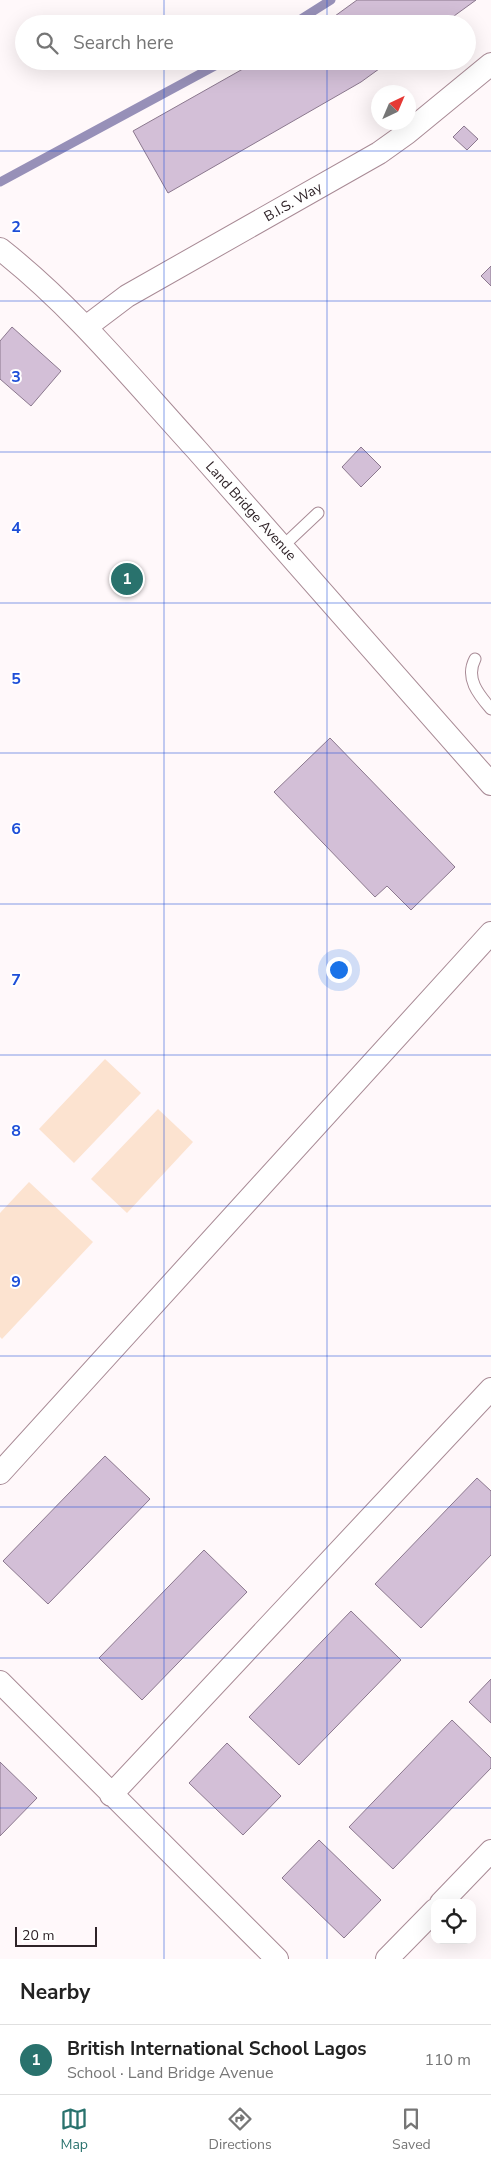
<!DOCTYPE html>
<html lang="en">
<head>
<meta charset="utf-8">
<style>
	body { margin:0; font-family:"Nunito Sans",sans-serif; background:#f2f2f2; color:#222 }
	.controls { position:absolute; right:15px; bottom:15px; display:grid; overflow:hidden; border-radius:10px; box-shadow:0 5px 20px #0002 }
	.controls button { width:45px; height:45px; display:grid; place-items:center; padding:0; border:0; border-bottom:1px solid #e0e0e0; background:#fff; color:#222; font:25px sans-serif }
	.compass { position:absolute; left:371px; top:85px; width:45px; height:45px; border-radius:50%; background:#fff; box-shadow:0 5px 20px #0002; rotate:44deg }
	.scale { position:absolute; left:15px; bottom:12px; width:82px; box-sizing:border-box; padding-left:5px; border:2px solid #2f2328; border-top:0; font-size:14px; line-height:18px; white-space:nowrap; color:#2f2328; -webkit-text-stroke:4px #fff; paint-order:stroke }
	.you { position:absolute; left:338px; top:969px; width:18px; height:18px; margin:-12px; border:4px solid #fff; border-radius:50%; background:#1a73e8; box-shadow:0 0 0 8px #1a73e833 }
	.badge { display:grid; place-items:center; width:32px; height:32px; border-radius:50%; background:#29726d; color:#fff; font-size:16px; font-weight:700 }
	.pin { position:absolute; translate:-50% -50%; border:2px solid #fff; box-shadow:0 1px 5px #0006 }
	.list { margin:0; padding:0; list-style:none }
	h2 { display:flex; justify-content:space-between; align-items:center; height:65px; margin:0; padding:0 20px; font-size:21px }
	h2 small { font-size:16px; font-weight:400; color:#767676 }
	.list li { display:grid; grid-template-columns:32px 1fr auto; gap:15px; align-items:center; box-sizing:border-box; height:70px; padding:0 20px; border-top:1px solid #e0e0e0 }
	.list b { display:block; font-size:19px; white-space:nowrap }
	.list p { margin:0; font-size:16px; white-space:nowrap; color:#767676 }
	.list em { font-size:16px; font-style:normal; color:#767676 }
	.icon { flex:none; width:28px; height:28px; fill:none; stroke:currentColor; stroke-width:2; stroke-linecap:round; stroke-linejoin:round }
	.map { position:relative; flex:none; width:491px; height:1959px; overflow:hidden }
	.search { position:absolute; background:#fff; box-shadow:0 5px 20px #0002; left:15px; right:15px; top:15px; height:55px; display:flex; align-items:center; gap:12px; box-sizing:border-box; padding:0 18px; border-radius:28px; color:#767676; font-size:19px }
	.sheet { height:135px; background:#fff }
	nav { display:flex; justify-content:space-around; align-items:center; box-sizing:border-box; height:70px; border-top:1px solid #e0e0e0; background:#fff; font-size:14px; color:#767676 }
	nav a { display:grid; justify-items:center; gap:2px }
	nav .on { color:#29726d }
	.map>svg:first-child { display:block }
	.green { fill:#fce3d0 }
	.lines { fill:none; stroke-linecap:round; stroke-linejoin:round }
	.stream { stroke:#9790b8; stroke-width:9 }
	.building { fill:#d3bfd7; stroke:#8b788e }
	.lane-casing { stroke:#a88a95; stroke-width:13 }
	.street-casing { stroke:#a88a95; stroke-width:24 }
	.lane { stroke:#fff; stroke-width:11 }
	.street { stroke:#fff; stroke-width:22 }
	.grid { fill:none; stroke:#1d4ed8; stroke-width:1; stroke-opacity:0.55 }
	.labels { text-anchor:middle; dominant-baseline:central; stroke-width:4; stroke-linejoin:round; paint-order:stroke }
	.street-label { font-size:14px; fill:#2f2328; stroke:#fff }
	.grid-label { font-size:16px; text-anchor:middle; font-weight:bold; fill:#1d4ed8; stroke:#fff; stroke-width:4; stroke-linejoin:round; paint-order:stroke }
</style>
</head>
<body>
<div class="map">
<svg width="491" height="1959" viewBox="0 0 491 1959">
	<rect width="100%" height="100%" fill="#fff8fa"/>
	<!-- green -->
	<path class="green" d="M105 1059 141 1093 74 1163 39 1129Z
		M158 1109 193 1142 127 1213 91 1179Z
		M29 1182 93 1242 2 1339 0 1337V1213Z"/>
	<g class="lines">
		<!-- stream -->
		<path class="stream" d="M293 24 331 0
			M0 182 224 61"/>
	</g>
	<!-- building -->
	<path class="building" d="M357 0H476L443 24H324Z
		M257 61H390L361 82 168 193 133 131Z
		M464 126 478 139 467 150 453 137Z
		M491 266V286L481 276Z
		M12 327 61 371 31 406 0 379V341Z
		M361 447 381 467 361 487 342 467Z
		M330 738 455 867 411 910 387 886 375 897 274 792Z
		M105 1456 150 1499 48 1604 3 1561Z
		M477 1478 491 1491V1555L421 1628 375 1584Z
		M204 1550 247 1592 142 1700 99 1658Z
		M351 1611 401 1660 299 1765 249 1717Z
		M491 1679V1723L469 1702Z
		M452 1720 491 1758V1768L393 1869 349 1827Z
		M227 1743 281 1796 243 1835 189 1783Z
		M0 1762 37 1798 0 1836Z
		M319 1840 381 1900 344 1938 282 1878Z"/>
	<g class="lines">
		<defs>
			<path id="lane" d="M283 546 318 513
				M475 659C465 678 478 694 491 709"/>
			<path id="street" d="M0 249C74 307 133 380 196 449 295 560 393 672 491 784
				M86 327 127 296 379 153 407 133 491 64
				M0 1473 491 933
				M0 1682 277 1959
				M111 1795 491 1389
				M441 1903 491 1851
				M387 1959 435 1910"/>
		</defs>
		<!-- lane casing -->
		<use href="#lane" class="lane-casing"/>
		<!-- street casing -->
		<use href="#street" class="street-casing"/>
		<!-- lane -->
		<use href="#lane" class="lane"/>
		<!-- street -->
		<use href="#street" class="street"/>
	</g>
	<!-- grid -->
	<path class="grid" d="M164 0V24M327 0V24M164 61V1959M327 61V1959M0 151H491M0 301H491M0 452H491M0 603H491M0 753H491M0 904H491M0 1055H491M0 1206H491M0 1356H491M0 1507H491M0 1658H491M0 1808H491"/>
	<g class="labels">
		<!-- street labels -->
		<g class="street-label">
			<text transform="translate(293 202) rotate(-30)">B.I.S. Way</text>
			<text transform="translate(251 511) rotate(48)">Land Bridge Avenue</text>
		</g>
	</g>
	<g class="grid-label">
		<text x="16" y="232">2</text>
		<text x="16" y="382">3</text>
		<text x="16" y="533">4</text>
		<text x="16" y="684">5</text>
		<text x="16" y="834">6</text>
		<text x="16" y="985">7</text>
		<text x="16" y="1136">8</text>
		<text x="16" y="1287">9</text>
	</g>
</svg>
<div class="controls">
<button><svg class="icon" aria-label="locate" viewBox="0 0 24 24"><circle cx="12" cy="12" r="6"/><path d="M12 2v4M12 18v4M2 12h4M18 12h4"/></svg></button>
</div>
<svg class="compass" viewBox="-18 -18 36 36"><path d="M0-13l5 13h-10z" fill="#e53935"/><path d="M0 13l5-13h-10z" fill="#767676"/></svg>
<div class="scale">20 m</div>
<div class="you"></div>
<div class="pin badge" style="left:127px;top:579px">1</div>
<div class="search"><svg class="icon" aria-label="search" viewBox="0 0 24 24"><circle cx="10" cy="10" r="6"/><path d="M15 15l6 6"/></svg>Search here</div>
</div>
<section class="sheet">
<h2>Nearby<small></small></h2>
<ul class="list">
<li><span class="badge">1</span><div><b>British International School Lagos</b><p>School · Land Bridge Avenue</p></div><em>110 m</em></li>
</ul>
</section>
<nav>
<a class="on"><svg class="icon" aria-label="map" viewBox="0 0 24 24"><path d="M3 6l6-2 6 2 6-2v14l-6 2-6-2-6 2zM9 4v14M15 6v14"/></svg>Map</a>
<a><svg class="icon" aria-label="directions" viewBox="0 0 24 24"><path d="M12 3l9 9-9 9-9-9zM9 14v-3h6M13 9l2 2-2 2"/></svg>Directions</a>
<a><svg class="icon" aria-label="saved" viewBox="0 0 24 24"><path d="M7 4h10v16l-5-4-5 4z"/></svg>Saved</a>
</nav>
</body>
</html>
